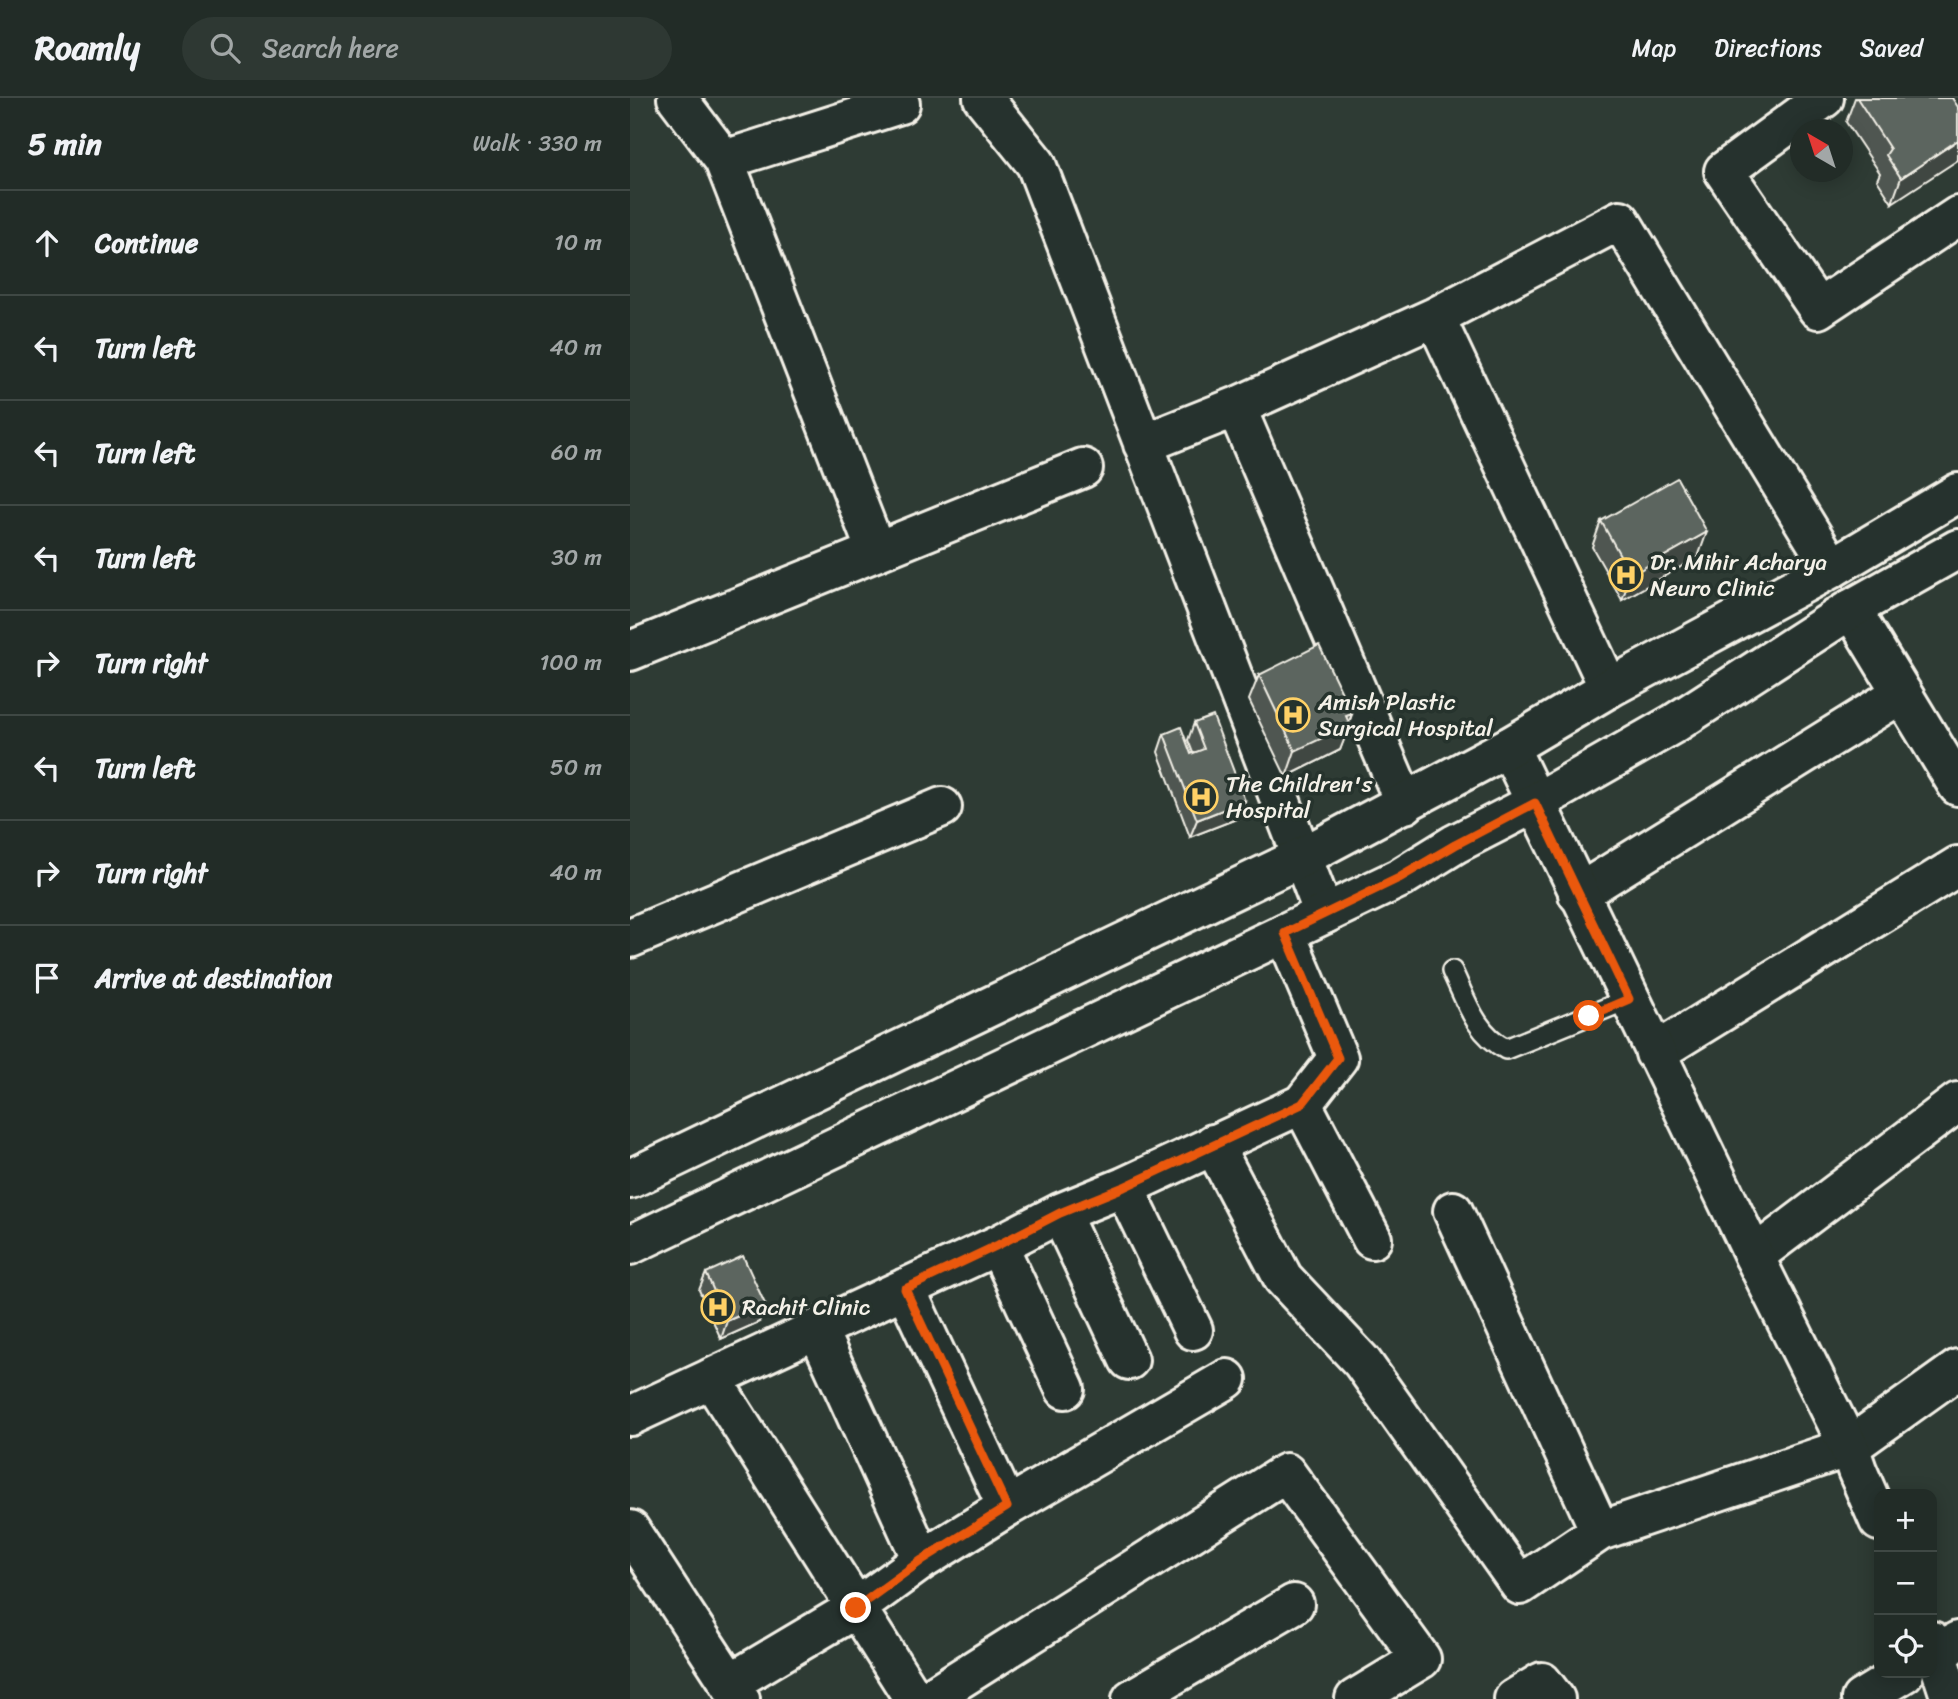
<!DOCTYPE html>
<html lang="en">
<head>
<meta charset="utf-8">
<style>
	body { margin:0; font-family:Sriracha,sans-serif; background:#2e3833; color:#f1f3f6 }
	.controls { position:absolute; right:21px; bottom:21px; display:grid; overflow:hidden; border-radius:14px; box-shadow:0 4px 18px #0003 }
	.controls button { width:63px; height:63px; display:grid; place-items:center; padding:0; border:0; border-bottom:2px solid #3f4844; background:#222c27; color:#f1f3f6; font:35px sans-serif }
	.compass { position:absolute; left:1160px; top:21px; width:63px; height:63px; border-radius:50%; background:#222c27; box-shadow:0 4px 18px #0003; rotate:321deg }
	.stop { position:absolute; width:21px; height:21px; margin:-16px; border:5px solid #ea580c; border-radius:50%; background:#fff }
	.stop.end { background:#ea580c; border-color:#fff; box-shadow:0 2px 7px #0008 }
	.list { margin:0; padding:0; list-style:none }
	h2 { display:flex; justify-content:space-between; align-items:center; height:91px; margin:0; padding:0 28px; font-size:30px }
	h2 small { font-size:23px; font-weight:400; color:#a2a7a7 }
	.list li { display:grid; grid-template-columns:46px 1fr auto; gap:21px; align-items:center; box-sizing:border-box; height:105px; padding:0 28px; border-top:2px solid #3f4844 }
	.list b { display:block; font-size:26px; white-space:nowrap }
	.list em { font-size:23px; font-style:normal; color:#a2a7a7 }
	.icon { flex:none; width:38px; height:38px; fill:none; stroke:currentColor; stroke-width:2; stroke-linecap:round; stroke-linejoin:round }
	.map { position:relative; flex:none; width:1328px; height:1601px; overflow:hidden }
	header { display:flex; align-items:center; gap:42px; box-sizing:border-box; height:98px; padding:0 35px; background:#222c27; border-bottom:2px solid #3f4844 }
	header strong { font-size:33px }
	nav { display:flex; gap:38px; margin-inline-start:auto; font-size:24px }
	.search { width:490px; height:63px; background:#2e3833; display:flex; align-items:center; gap:18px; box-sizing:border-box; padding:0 24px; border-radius:38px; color:#a2a7a7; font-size:26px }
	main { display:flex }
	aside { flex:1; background:#222c27 }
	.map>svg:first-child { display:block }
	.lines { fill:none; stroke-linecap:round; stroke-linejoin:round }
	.service-casing { stroke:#f4f1e8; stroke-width:24 }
	.minor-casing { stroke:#f4f1e8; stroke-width:44 }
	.tertiary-casing { stroke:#f4f1e8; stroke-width:44 }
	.secondary-casing { stroke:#f4f1e8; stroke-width:44 }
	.service { stroke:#26332d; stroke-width:19 }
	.minor { stroke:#26332d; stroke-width:38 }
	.tertiary { stroke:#26332d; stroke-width:38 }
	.secondary { stroke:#26332d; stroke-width:38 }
	.wall { fill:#4f5751; stroke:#f4f1e8; stroke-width:2 }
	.shaded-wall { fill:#404742; stroke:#f4f1e8; stroke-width:2 }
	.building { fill:#5c655e; stroke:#f4f1e8; stroke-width:2 }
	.route { stroke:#ea580c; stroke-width:9 }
	.labels { text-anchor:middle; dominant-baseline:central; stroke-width:7; stroke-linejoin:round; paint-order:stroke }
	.poi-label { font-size:23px; fill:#f4f1e8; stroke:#26332d; text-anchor:start }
</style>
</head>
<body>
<header>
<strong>Roamly</strong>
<div class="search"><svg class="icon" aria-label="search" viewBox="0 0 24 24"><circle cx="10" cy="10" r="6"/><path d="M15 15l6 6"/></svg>Search here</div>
<nav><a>Map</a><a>Directions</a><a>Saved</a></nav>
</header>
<main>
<aside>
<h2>5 min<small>Walk · 330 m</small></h2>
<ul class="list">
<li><svg class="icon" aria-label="ahead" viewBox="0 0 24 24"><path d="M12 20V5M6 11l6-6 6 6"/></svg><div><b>Continue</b></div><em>10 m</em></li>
<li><svg class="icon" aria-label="left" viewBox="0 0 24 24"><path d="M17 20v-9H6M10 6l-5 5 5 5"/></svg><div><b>Turn left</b></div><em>40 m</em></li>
<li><svg class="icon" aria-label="left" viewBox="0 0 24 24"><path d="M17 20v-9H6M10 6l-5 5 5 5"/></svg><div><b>Turn left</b></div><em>60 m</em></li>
<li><svg class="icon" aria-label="left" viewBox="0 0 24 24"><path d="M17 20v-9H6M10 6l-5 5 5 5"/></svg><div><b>Turn left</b></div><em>30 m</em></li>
<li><svg class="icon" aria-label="right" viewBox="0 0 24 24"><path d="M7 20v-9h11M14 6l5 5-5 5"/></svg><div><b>Turn right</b></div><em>100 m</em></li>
<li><svg class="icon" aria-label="left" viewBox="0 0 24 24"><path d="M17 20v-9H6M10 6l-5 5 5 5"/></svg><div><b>Turn left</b></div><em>50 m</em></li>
<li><svg class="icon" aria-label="right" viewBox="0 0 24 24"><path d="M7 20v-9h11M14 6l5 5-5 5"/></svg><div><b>Turn right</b></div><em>40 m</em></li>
<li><svg class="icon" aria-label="arrive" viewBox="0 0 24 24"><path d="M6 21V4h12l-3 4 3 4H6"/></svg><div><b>Arrive at destination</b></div></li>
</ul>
</aside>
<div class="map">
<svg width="1328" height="1601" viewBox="0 0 1328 1601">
	<rect width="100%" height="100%" fill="#2e3b34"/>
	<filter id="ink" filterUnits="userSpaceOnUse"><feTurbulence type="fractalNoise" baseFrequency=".0143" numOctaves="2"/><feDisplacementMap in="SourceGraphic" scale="14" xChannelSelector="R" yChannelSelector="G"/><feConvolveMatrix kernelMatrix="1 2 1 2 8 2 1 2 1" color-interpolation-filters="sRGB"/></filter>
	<g filter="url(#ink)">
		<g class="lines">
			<defs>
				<path id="service" d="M822 873C836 902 845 935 876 951L999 901"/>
				<path id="minor" d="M47 0 94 62 246 453
					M353 0 406 66 694 816
					M1194 0 1094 73 1188 211 1328 118
					M94 62 270 6
					M805 219 979 590
					M606 309 775 706
					M513 346 606 309 805 219 990 122 1202 470
					M1221 511 1328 688
					M0 553 453 370
					M948 796 1272 595
					M655 835 708 960 672 1006
					M0 840 312 709
					M1025 955 1328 768
					M583 1046 653 1180 732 1264 890 1487 970 1433 1219 1349 1328 1271
					M494 1089 563 1232
					M823 1113 970 1433
					M430 1115 499 1262
					M368 1147 435 1291
					M1124 1158 1328 1004
					M275 1190 377 1409
					M187 1231 292 1462
					M81 1280 284 1601
					M0 1318 368 1147 430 1115 494 1089 672 1006 742 1141
					M0 1432 110 1601
					M1302 1557 1328 1543
					M100 1585 226 1510 292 1462 377 1409 597 1281
					M298 1601 656 1375 791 1561 725 1601
					M502 1601 664 1506
					M884 1601 912 1584 925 1601
					M1231 1601 1274 1575"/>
				<path id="tertiary" d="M879 649 1124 1158 1219 1349 1227 1372 1249 1423
					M1302 1543 1321 1601"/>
				<path id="secondary" d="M0 1081 672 759 879 649 979 590 1202 470 1328 395
					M0 1147 770 780 825 746 905 705 1045 625 1221 511 1328 451"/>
			</defs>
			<!-- service casing -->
			<use href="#service" class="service-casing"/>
			<!-- minor casing -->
			<use href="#minor" class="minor-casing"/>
			<!-- tertiary casing -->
			<use href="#tertiary" class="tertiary-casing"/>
			<!-- secondary casing -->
			<use href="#secondary" class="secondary-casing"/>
			<!-- service -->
			<use href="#service" class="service"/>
			<!-- minor -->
			<use href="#minor" class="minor"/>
			<!-- tertiary -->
			<use href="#tertiary" class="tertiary"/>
			<!-- secondary -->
			<use href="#secondary" class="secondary"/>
		</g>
		<!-- wall -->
		<path class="wall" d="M1225 0H1322L1262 105 1247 82 1250 75 1216 24Z
			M971 423 1068 459 992 502 962 449Z
			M629 577 722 616 710 652 656 679 619 602Z
			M564 625 609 720 560 739 528 654 534 636 561 656 563 655 558 642Z
			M76 1175 129 1224 91 1241 69 1192Z"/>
		<!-- shaded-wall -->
		<path class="shaded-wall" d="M1328 42V62L1262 105 1271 80Z
			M1077 434 1068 459 992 502 1001 477Z
			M722 616 717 628 720 627 710 652 656 679 665 653 716 618Z
			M615 703 609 720 560 739 567 722Z
			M135 1206 129 1224 91 1241 97 1223Z"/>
		<!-- building -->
		<path class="building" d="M1227 0H1322L1328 9V42L1271 80 1256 57 1260 51Z
			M1047 380 1077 434 1001 477 971 423Z
			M689 547 722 616 716 618 720 627 665 653 629 577Z
			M583 618 615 703 567 722 534 636 551 629 561 656 574 651 564 625Z
			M113 1158 135 1206 97 1223 76 1175Z"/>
	</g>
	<g class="lines" filter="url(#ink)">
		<!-- route -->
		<path class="route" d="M226 1510 292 1462 377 1409 275 1191 368 1147 430 1115 494 1089 672 1006 708 960 655 835 769 780 825 747 905 705 999 901 959 918"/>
	</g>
	<!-- icons -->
	<defs>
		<symbol id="hospital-ring" viewBox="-11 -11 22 22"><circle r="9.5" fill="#26332d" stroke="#ffd166" stroke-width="1.5"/><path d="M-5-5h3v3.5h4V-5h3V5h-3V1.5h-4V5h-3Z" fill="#ffd166"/></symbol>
	</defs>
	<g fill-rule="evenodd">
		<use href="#hospital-ring" x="977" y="458" width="38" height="38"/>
		<use href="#hospital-ring" x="644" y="598" width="38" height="38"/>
		<use href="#hospital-ring" x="552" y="680" width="38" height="38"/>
		<use href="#hospital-ring" x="69" y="1190" width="38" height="38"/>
	</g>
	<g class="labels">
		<!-- poi labels -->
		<g class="poi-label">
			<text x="1020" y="464">Dr. Mihir Acharya<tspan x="1020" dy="26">Neuro Clinic</tspan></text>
			<text x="688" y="604">Amish Plastic<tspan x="688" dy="26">Surgical Hospital</tspan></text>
			<text x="596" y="686">The Children's<tspan x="596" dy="26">Hospital</tspan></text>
			<text x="112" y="1209">Rachit Clinic</text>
		</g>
	</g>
</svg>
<div class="controls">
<button>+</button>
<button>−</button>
<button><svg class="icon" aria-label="locate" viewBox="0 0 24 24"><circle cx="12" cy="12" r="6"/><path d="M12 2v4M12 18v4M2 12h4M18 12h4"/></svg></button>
</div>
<svg class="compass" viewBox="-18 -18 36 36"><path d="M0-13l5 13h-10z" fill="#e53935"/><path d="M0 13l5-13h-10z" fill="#a2a7a7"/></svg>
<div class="stop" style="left:959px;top:918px"></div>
<div class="stop end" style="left:226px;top:1510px"></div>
</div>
</main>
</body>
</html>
